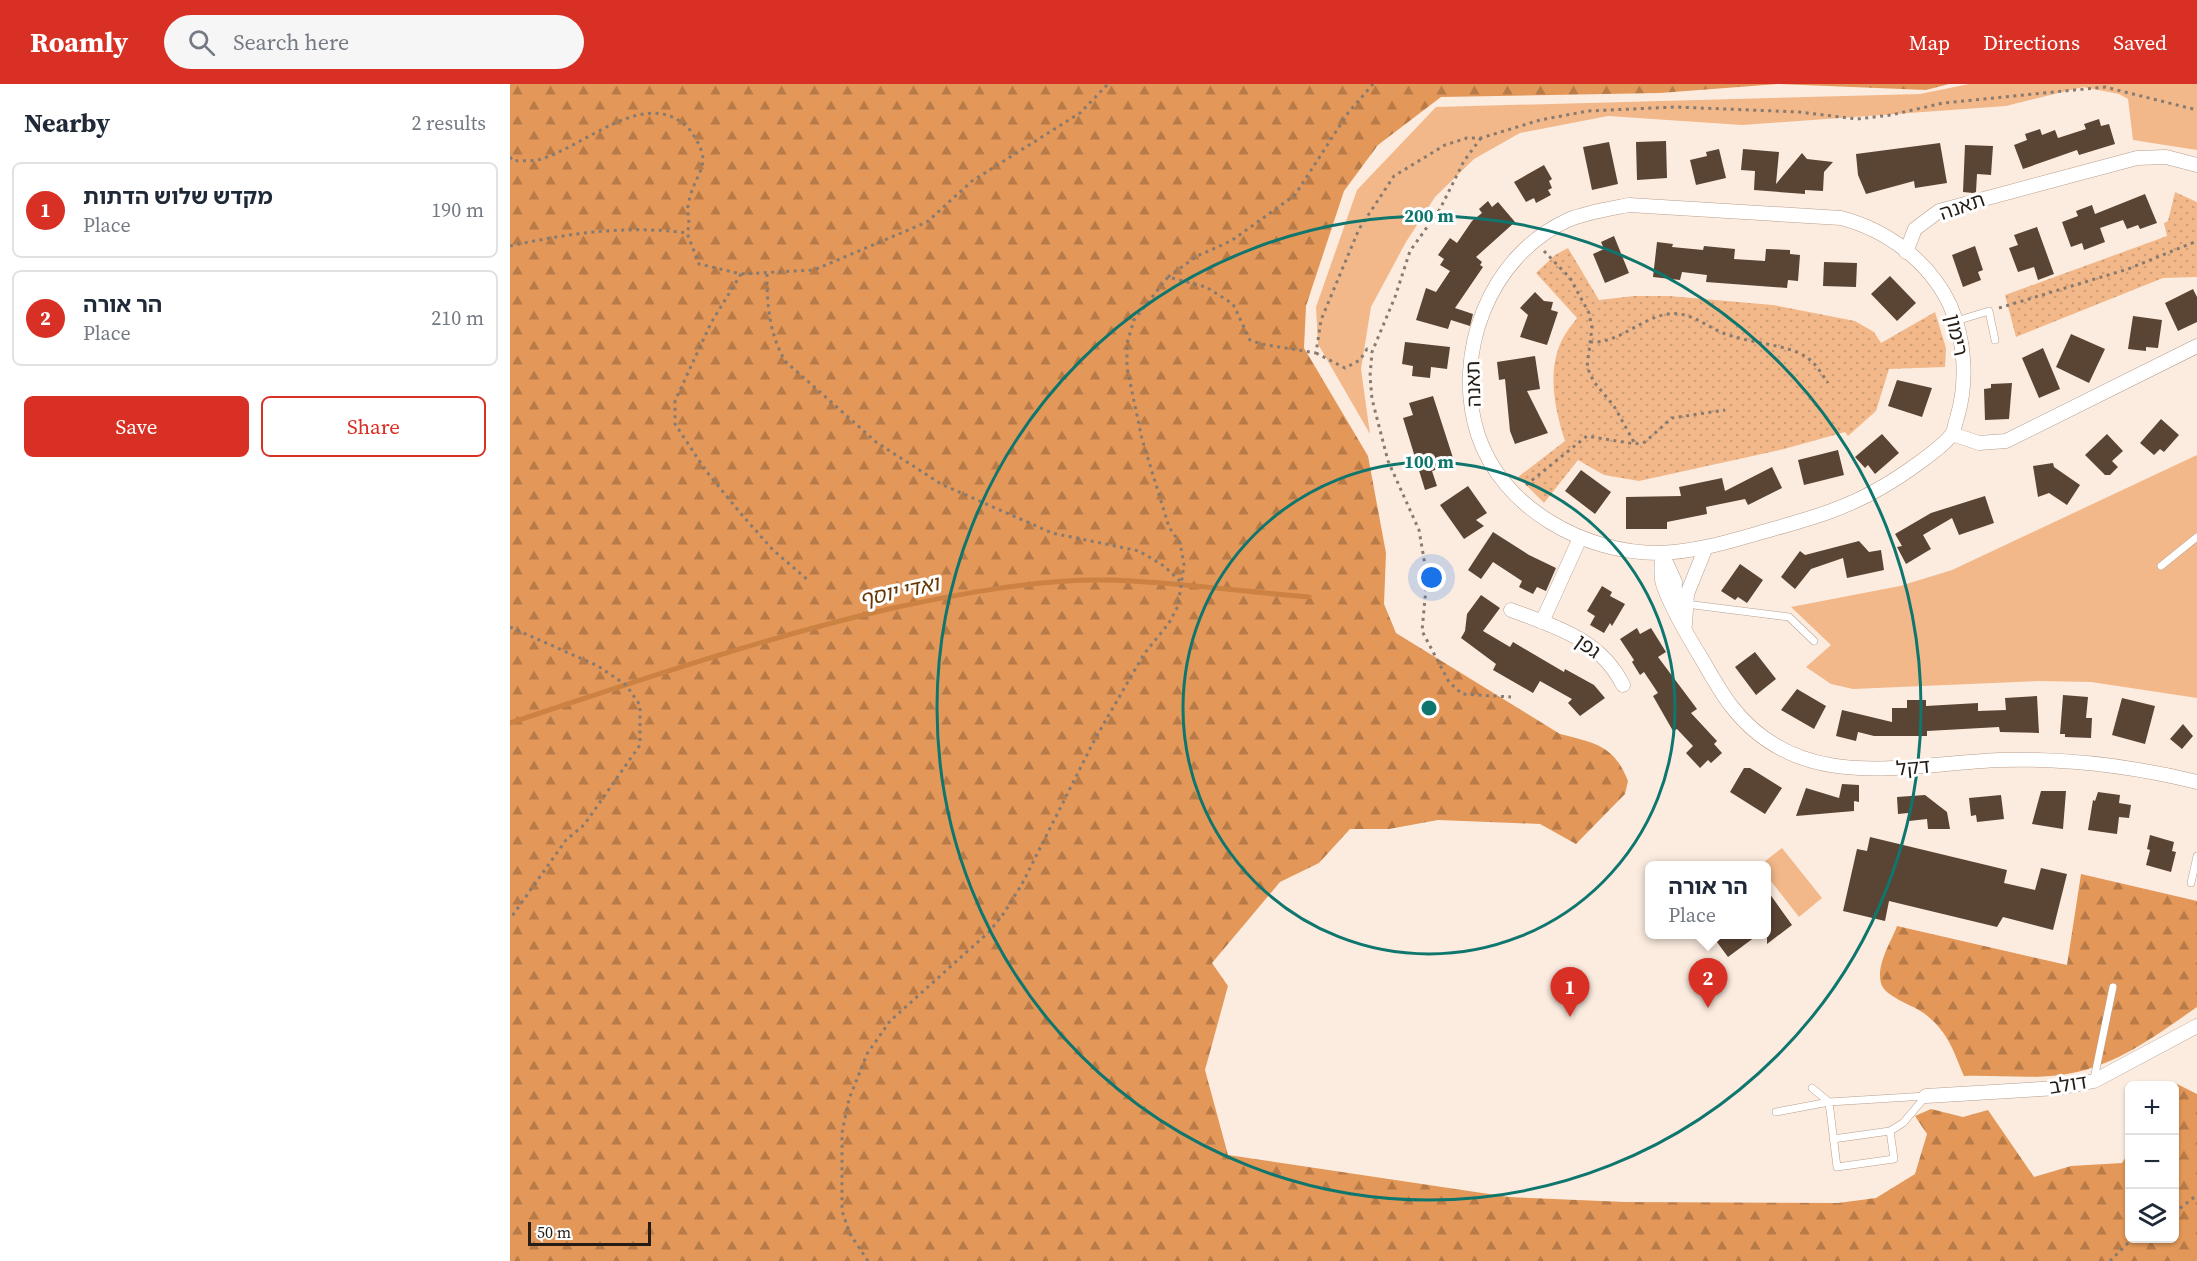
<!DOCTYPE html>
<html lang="en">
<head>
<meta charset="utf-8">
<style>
	body { margin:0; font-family:"Source Serif 4","Noto Sans Hebrew",serif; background:#f6f6f7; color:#1f2937 }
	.controls { position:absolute; right:18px; bottom:18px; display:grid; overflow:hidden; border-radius:9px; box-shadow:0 2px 4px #0004 }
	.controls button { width:54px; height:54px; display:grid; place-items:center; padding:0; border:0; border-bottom:2px solid #e0e1e3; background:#fff; color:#1f2937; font:30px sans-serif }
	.scale { position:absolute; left:18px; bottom:15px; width:123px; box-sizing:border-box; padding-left:6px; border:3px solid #251c15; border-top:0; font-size:16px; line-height:21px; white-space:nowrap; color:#251c15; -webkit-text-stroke:4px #fff; paint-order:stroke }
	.you { position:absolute; left:922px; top:494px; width:21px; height:21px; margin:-15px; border:4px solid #fff; border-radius:50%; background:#1a73e8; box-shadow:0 0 0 9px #1a73e833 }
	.badge { display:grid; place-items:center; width:39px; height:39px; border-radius:50%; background:#d93025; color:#fff; font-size:20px; font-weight:700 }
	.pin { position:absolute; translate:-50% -50px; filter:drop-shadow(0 2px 3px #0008) }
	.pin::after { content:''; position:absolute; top:32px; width:21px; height:18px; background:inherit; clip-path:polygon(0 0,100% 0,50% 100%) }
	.popup { position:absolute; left:1135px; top:777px; width:126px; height:78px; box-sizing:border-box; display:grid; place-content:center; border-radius:9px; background:#fff; filter:drop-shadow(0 2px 4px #0005); font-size:20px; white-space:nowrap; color:#747a83 }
	.popup b { font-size:22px; color:#1f2937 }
	.popup::after { content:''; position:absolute; left:50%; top:100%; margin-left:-12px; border:12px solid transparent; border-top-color:#fff }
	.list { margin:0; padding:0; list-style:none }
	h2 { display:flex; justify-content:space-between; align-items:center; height:78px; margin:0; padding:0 24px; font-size:26px }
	h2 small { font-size:20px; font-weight:400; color:#747a83 }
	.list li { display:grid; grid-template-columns:39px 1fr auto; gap:18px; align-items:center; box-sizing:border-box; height:96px; margin:0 12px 12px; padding:0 12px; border:2px solid #e0e1e3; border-radius:9px }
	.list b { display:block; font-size:22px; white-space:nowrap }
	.list p { margin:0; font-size:20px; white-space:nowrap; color:#747a83 }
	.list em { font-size:20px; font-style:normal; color:#747a83 }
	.actions { display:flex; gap:12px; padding:18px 24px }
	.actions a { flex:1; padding:14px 0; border:2px solid #d93025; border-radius:9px; text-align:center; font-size:21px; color:#d93025 }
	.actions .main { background:#d93025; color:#fff }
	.icon { flex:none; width:33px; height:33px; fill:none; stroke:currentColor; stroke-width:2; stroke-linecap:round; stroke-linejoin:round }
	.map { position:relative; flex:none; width:1687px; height:1177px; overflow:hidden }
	header { display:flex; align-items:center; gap:36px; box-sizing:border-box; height:84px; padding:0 30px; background:#d93025; color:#fff }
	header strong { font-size:28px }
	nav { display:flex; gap:33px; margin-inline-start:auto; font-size:21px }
	.search { width:420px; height:54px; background:#f6f6f7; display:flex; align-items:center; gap:15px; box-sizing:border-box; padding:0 21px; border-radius:33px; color:#747a83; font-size:22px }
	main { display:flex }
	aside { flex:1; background:#fff }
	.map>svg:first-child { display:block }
	.grass { fill:#f2b88a }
	.forest { fill:url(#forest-firs) }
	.park { fill:url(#park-dots) }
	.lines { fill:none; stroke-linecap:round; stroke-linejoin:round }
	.stream { stroke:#cc8243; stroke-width:5 }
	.building { fill:#5a4434 }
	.lane-casing { stroke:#b79e8b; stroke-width:8 }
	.street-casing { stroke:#b79e8b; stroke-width:15 }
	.path { stroke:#877b71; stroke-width:3; stroke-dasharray:3 4.5; stroke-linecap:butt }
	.lane { stroke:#fff; stroke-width:7 }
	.street { stroke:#fff; stroke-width:14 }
	.ring { fill:none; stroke:#0f766e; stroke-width:3 }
	.labels { text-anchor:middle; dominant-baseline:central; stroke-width:6; stroke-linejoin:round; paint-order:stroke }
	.street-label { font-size:20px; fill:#251c15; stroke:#fff }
	.water-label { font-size:21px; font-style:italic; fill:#663501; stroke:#fff }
	.centre { fill:#0f766e; stroke:#fff; stroke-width:3 }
	.ring-label { font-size:18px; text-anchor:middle; font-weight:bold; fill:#0f766e; stroke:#fff; stroke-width:6; stroke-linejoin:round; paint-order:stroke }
</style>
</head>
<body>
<header>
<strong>Roamly</strong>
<div class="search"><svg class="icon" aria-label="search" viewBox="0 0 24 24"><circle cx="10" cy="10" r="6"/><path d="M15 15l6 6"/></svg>Search here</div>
<nav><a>Map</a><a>Directions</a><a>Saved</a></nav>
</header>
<main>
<aside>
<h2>Nearby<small>2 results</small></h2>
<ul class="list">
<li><span class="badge">1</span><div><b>מקדש שלוש הדתות</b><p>Place</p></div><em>190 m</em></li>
<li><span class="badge">2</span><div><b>הר אורה</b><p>Place</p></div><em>210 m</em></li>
</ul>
<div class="actions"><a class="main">Save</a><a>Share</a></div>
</aside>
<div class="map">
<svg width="1687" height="1177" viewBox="0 0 1687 1177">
	<defs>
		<pattern id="forest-firs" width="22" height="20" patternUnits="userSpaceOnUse" patternTransform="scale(1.5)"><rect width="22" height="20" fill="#e39859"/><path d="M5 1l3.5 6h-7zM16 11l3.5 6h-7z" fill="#b87b48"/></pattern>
		<pattern id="park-dots" width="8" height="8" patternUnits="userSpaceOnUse" patternTransform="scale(1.5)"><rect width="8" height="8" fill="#f2b88a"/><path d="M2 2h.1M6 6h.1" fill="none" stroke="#cf9e76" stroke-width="1.8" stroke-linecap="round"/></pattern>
	</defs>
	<rect width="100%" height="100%" fill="#fcece0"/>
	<!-- grass -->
	<path class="grass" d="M1459 0H1687V66L1623 56 1618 15 1609 10 1573 3 1496 22 1232 41 1098 32 1010 49 964 75 925 113 896 158 861 223 851 285 860 350 808 260 806 223 847 106 926 23 1410 10Z
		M1687 371V614L1581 598 1529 597 1343 605 1321 600 1296 583 1321 561 1281 523 1390 502 1442 486Z
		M1272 764 1312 814 1289 833 1257 792 1256 782 1250 781Z"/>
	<!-- forest -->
	<path class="forest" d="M0 0H1439L1416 6 1268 0 1150 9 931 13 868 61 834 107 796 222 794 264 858 372 876 469 874 520 886 549 1050 650C1085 659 1104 661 1118 697L1115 710 1066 760 1030 740 928 736 879 745H840L809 779 770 798 702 879 718 902 695 986 718 1071 999 1113 1115 1118 1328 1119 1366 1114 1405 1090 1417 1050 1405 1032 1421 1025 1453 1033 1478 1026 1524 1093 1561 1082 1612 1079 1619 1068 1620 1154H1664L1665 999 1687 1010V1177H0Z
		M1571 790 1687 817V923C1645 952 1604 984 1551 991 1520 995 1486 991 1454 992 1443 966 1438 948 1415 930 1404 921 1374 913 1371 899 1366 881 1381 858 1387 842L1557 881Z"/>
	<!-- park -->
	<path class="park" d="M1665 108 1687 118V193L1653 194 1506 253 1495 211 1657 152 1654 139 1658 137Z
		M1058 164 1089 216 1124 212H1159L1263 221 1345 237 1364 248 1371 259 1425 228 1436 264 1435 283 1379 285 1366 327 1338 352 1335 348 1274 365 1129 397 1094 391 1068 376 1034 419 1008 393 1055 357C1045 326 1037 289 1051 258 1055 249 1062 241 1067 234L1026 189 1045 171Z"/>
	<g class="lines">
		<!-- stream -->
		<path class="stream" d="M0 639C127 597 252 554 383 524 449 510 527 495 595 496 661 497 732 508 799 513"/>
	</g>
	<!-- building -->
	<path class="building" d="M1589 35 1591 42 1599 40 1605 60 1569 71 1567 66 1513 85 1504 61 1517 56 1515 50 1530 45 1532 51 1545 46 1548 54 1576 45 1574 40Z
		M1156 57 1157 94 1127 96 1126 58Z
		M1099 58 1108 100 1082 106 1073 63Z
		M1430 59 1437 99 1405 104 1404 97 1356 110 1348 91 1346 70Z
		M1455 61 1483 62 1481 91 1467 90 1466 108 1463 109 1453 108Z
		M1209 65 1216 94 1186 101 1180 76 1197 72 1196 68Z
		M1233 65 1269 68 1266 100 1292 69 1297 75 1323 78 1314 88 1313 107 1295 106V110L1244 106 1245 87 1231 86Z
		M1034 81 1042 95 1039 97 1042 104 1038 106 1041 111 1026 119 1024 114 1016 118 1004 98Z
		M1635 110 1647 139 1630 145 1628 141 1617 145 1613 136 1590 144 1595 158 1574 166 1572 159 1561 163 1552 138 1568 132 1566 127 1582 121 1585 130Z
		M978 117 982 123 988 118 1005 138 966 173 972 178 970 181 973 183 945 224 963 230 960 242 941 236 938 245 906 236 916 204 926 208 940 187 930 181 934 175 928 171 940 154 947 159 962 137 972 129 969 125Z
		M1527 143 1544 190 1528 196 1524 183 1508 188 1499 164 1508 161 1504 151Z
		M1104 152 1119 189 1095 199 1083 170 1094 165 1091 158Z
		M1147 158 1163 160 1162 163 1193 166 1194 162 1225 165 1224 175 1255 177 1256 165 1280 166V170L1290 171 1288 197 1278 196 1277 204 1196 198 1197 191 1172 188 1170 196 1143 193Z
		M1465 162 1473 186 1468 188 1471 196 1453 203 1442 171Z
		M1314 178 1347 179 1346 203 1313 202Z
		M1380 192 1406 219 1387 237 1361 210Z
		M1683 205 1687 213V238L1668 247 1655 219Z
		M1025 208 1034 217 1043 218 1041 226 1048 228 1037 261 1010 253 1018 231 1010 224Z
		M1623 232 1652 236 1648 264 1636 263V267L1618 265Z
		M1561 250 1595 265 1579 299 1546 283Z
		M895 258 940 263 937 285 921 283 920 294 902 292 903 282 892 280Z
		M1533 264 1550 305 1529 314 1512 274Z
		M1025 272 1030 305 1017 307 1038 349 1005 360 1000 347 995 295 989 296 987 278Z
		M1387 296 1422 304 1412 333 1378 322Z
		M1502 299 1499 335 1475 336 1474 305 1481 304V300Z
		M923 312 945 380 922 387 927 402 915 406 893 334 903 331 899 319Z
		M1651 335 1669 351 1654 368 1650 365 1644 371 1630 359Z
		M1372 350 1389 369 1365 390 1358 381 1355 384 1345 373Z
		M1597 350 1613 367 1602 377 1608 383 1600 391H1595L1575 371Z
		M1328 366 1334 391 1294 401 1288 376Z
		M1543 379 1544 383 1570 401 1557 421 1539 409 1528 413 1523 382Z
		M1262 383 1272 404 1238 421 1235 415 1196 423 1197 430 1157 438V445H1116V413L1171 412 1169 403 1212 394 1215 407Z
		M1071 386 1101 408 1085 430 1055 407Z
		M958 402 977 429 966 436 974 442 954 455 930 421Z
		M1475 412 1484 439 1449 451 1442 434 1413 451 1421 465 1396 480 1387 463 1392 462 1385 450 1421 429Z
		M983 448 1019 471 1046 484 1036 507 1027 503 1023 510 1009 503 1012 497 983 478 971 495 958 486Z
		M1349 457 1359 468 1371 466 1374 486 1337 494 1333 474 1301 485 1285 505 1271 493 1290 467 1295 471Z
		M1230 480 1253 496 1237 519 1228 513 1225 516 1211 507Z
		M1092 502 1102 508 1100 512 1115 520 1102 542 1100 539 1094 549 1080 541 1085 532 1077 527Z
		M971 511 990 524 973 547 1000 563 1003 558 1054 588 1055 585 1084 601 1095 614 1070 632 1058 619 1062 615 1030 597 1023 609 983 586 986 580 951 554 955 547 957 530Z
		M1127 544 1130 550 1141 544 1156 568 1148 573 1187 625 1181 629 1207 657 1204 660 1212 669 1201 679 1198 676 1190 684 1176 669 1183 662 1167 645 1163 647 1143 612 1148 609 1134 588 1130 591 1122 578 1124 576 1110 555Z
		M1245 568 1266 595 1246 611 1225 583Z
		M1287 605 1316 622 1304 645 1271 626Z
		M1553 611 1578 613 1576 634H1582L1581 654 1555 653V650H1550Z
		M1527 612 1529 649 1490 648 1489 643 1417 647V652H1364L1348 648 1346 657 1326 652 1332 626 1382 638V624H1397V616H1416V622L1468 619V627L1496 626 1495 614Z
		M1612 614 1645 622 1635 660 1602 651Z
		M1673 640 1683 652 1672 665 1660 655Z
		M1234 684H1240L1272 704 1255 730 1220 708Z
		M1332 700 1349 701V718L1344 717V727L1286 732 1296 704 1329 714Z
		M1531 707H1556L1553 745 1522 740Z
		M1588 708 1610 711 1609 719 1621 721 1619 734 1609 733 1607 750 1578 746 1583 716 1585 717Z
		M1415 711 1437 728 1440 745H1418L1417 735 1399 737 1398 729 1388 730 1387 713Z
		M1491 711 1494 735 1467 738 1466 731 1461 732 1459 714Z
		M1640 751 1664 758 1662 767 1666 768 1661 788 1636 781 1640 766 1637 765Z
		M1360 753 1497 786 1494 799 1525 806 1531 784 1557 790 1543 846 1493 833 1487 843 1379 817 1375 837 1333 827 1347 765 1357 767Z
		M1257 806 1282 841 1257 860Z
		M1201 850H1249L1218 873Z"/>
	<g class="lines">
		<defs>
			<path id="lane" d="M1446 237 1479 227 1485 256
				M1651 482 1687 453
				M1176 520 1279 533 1304 557
				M1681 799 1687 772
				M1584 995 1603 903
				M1302 1004 1319 1018 1327 1083 1384 1075 1380 1047 1323 1055
				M1266 1028 1319 1018 1416 1012
				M1380 1047 1393 1039 1416 1012"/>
			<path id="street" d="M1119 121 1331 134C1377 146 1419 177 1440 221 1455 256 1458 297 1447 334 1445 338 1445 346 1442 350 1434 363 1388 394 1374 402 1336 425 1298 435 1256 447 1221 457 1186 468 1149 469 1074 469 993 425 968 351 942 270 979 172 1058 136 1077 128 1098 125 1119 121Z
				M1396 168 1405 145 1429 127 1627 74 1656 73 1687 81
				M1442 350 1469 359 1496 357 1687 262
				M1152 469C1152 479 1150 491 1153 500 1161 524 1180 556 1193 577 1202 593 1211 609 1222 623 1291 711 1395 680 1489 676 1556 674 1622 682 1687 698
				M1153 472 1165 498 1164 519
				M1001 526C1046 543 1090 555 1113 601
				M1032 538 1070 454
				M1175 541 1177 510 1196 463
				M1416 1012 1548 1004 1584 997 1687 942"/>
		</defs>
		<!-- lane casing -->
		<use href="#lane" class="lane-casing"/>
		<!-- street casing -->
		<use href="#street" class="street-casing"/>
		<!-- path -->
		<path class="path" d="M971 54 954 77 930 125 900 167 885 213 862 268 860 292 862 315 878 377 909 446 917 493 912 547 939 598 952 610 1001 613
			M0 73 3 77C12 76 23 78 31 75 76 62 138 0 180 46 207 84 184 85 178 122 177 131 181 139 177 149L189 180 231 190 304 186 417 138 462 97 570 29 598 0
			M0 162C59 149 117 141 177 149
			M1034 167 1060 194 1079 229 1082 244 1077 283 1084 298 1104 322 1125 360
			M231 190 201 239 165 317V340L196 387 232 431 263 466 299 497
			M257 190C257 222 259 248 275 277L366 358 431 400 542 449 629 467 654 482 672 499
			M658 193 687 172 721 157 785 111 838 29 863 0
			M1489 224 1618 185 1687 157
			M1080 258C1109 260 1130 234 1158 230 1179 227 1194 241 1213 249 1238 259 1266 259 1289 269 1303 275 1310 287 1318 299
			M806 269 835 284 850 276 857 265 862 268
			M1016 401 1077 352 1125 360 1135 358 1162 334 1215 326
			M0 543 88 582 116 601 130 621V661L74 741 56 756 0 835
			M1664 1129 1687 1111
			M358 1177 340 1150 332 1127V1049L339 1015 357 970 380 937 479 848 494 829 512 800 585 655 634 570 659 539 668 522 674 481 670 459 659 443 632 355 617 284V259L624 236 658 193 696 203 723 220 740 256 751 260 806 269 811 236 849 145 884 92 935 61 957 54H971L1030 36 1078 27 1166 23 1289 28 1347 35 1381 31 1433 19 1595 3 1687 26
			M1600 1177 1623 1154"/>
		<!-- lane -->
		<use href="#lane" class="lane"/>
		<!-- street -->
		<use href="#street" class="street"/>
	</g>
	<!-- distance rings -->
	<g class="ring">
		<circle cx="919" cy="624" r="246"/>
		<circle cx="919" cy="624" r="492"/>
	</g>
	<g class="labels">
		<!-- street labels -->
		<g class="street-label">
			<text transform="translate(1452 122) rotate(-19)">תאנה</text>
			<text transform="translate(1447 251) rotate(77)">רימון</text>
			<text transform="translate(963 300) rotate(-92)">תאנה</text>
			<text transform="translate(1078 562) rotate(36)">גפן</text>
			<text transform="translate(1403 683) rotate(-5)">דקל</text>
			<text transform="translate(1558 1000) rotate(-9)">דולב</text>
		</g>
		<!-- water labels -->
		<g class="water-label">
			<text transform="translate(389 507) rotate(-12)">ואדי יוסף</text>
		</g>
	</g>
	<circle cx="919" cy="624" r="9" class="centre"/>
	<g class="ring-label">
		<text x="919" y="138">200 m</text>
		<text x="919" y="384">100 m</text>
	</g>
</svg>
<div class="controls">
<button>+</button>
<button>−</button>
<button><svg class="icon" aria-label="layers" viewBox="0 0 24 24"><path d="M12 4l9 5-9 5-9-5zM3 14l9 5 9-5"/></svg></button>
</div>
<div class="scale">50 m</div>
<div class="you"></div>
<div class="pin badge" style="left:1060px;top:933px">1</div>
<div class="pin badge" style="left:1198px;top:924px">2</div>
<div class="popup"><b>הר אורה</b>Place</div>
</div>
</main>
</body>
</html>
